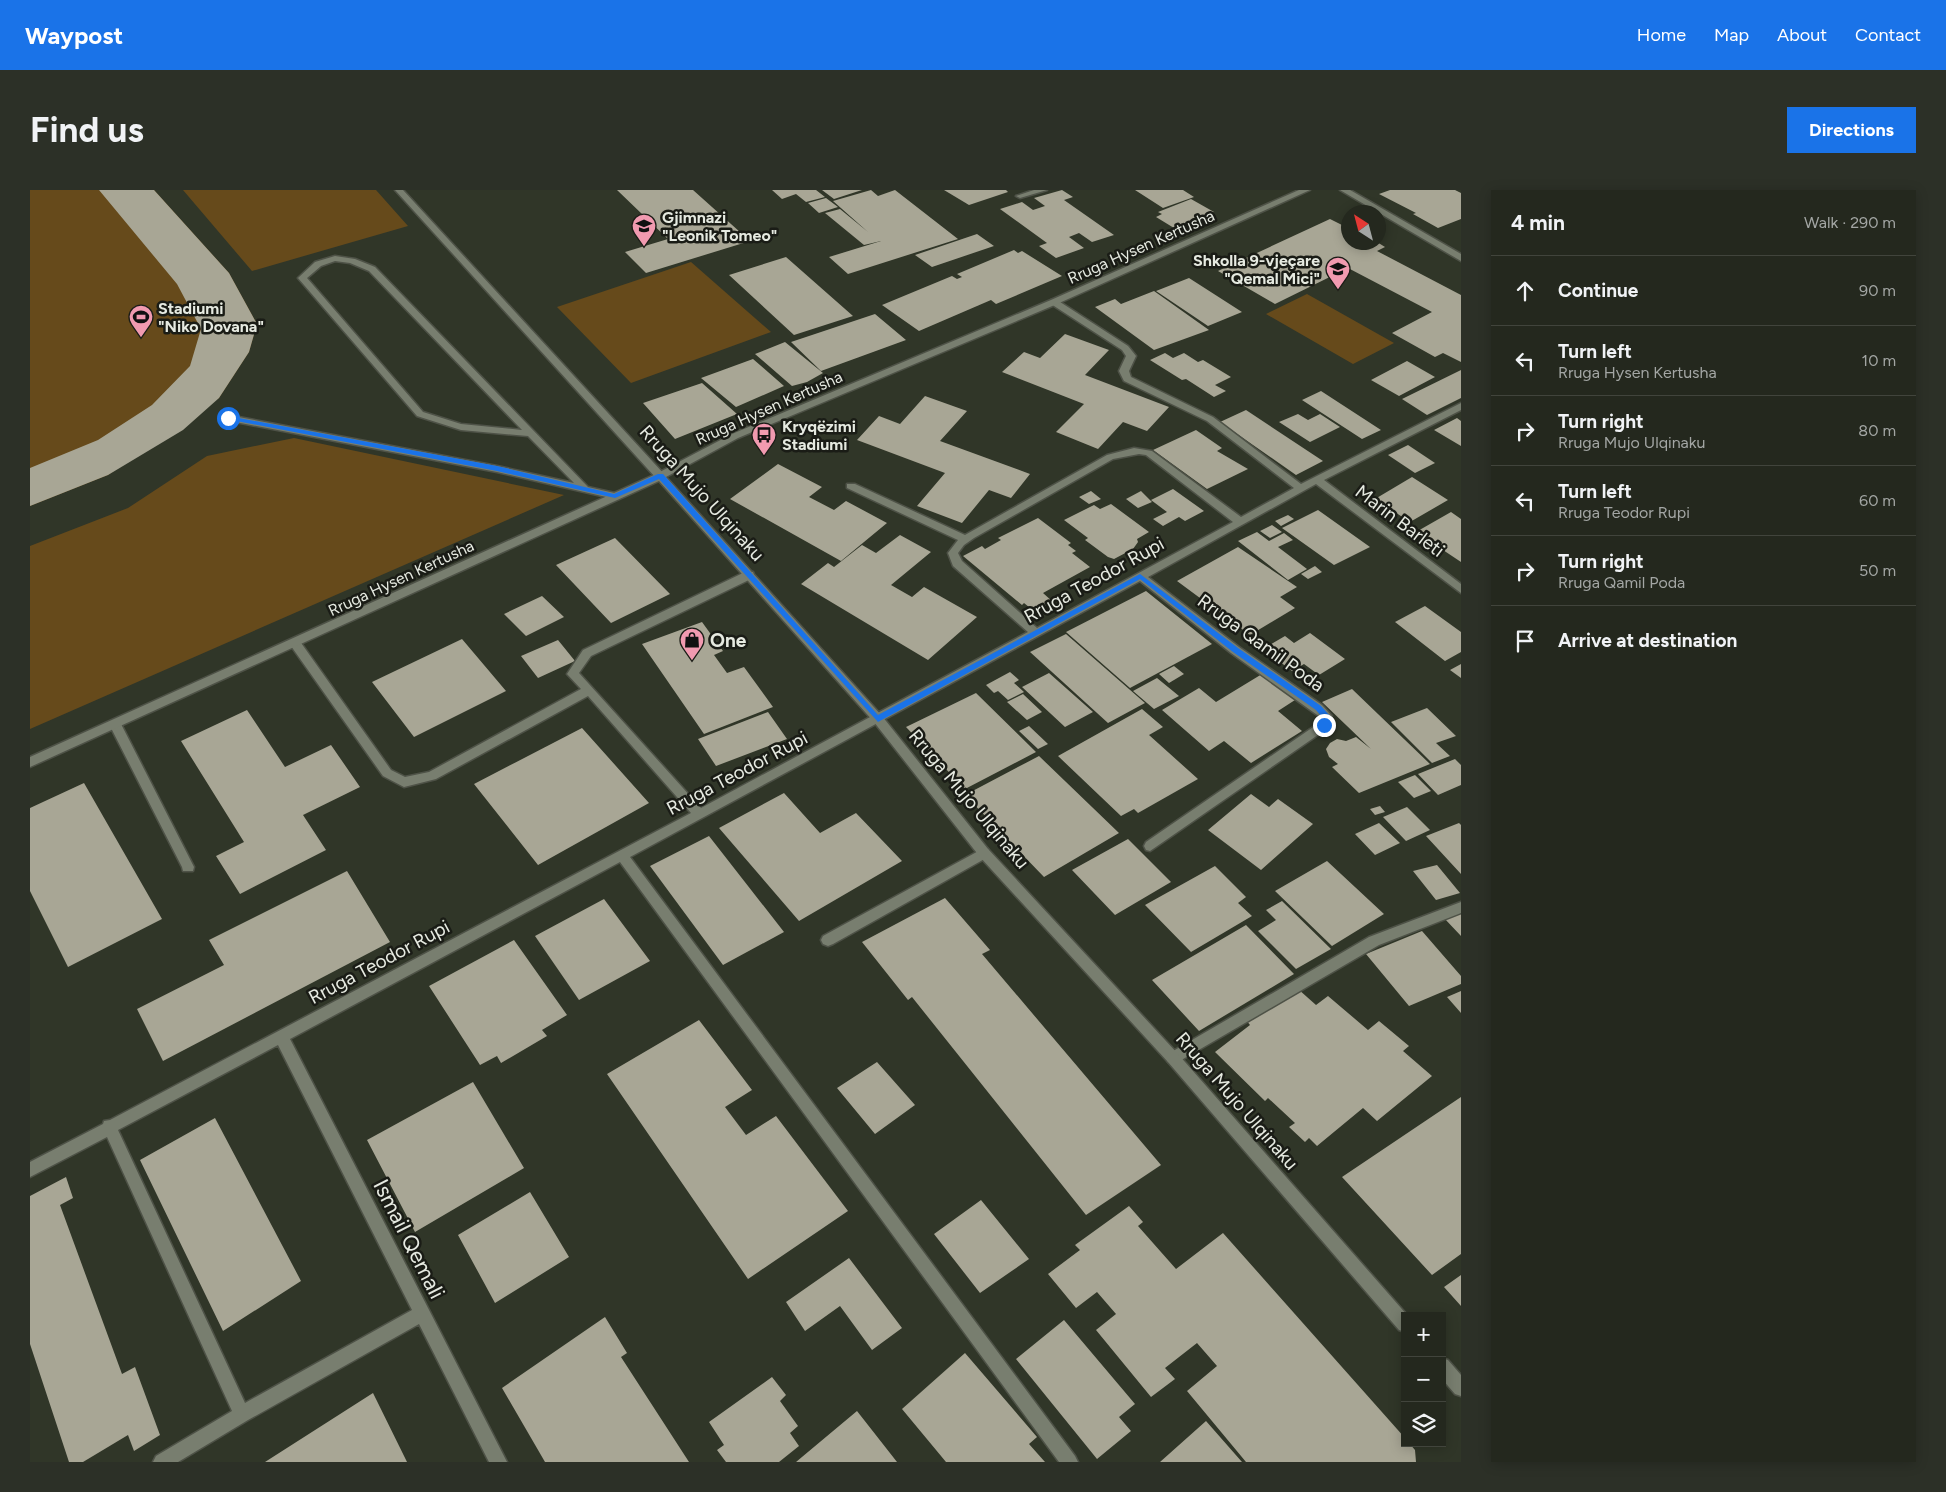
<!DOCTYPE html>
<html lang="en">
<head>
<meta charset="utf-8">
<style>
	body { margin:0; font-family:Figtree,sans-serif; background:#2c3027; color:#f1f3f6 }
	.controls { position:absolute; right:15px; bottom:15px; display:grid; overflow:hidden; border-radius:0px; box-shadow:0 2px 12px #0003 }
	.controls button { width:45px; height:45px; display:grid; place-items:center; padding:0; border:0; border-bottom:1px solid #41443c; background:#24281e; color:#f1f3f6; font:25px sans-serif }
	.compass { position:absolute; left:1311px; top:15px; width:45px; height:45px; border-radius:50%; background:#24281e; box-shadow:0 2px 12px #0003; rotate:324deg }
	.stop { position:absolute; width:15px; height:15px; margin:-11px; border:4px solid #1a73e8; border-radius:50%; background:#fff }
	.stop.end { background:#1a73e8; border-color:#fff; box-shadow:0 1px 5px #0008 }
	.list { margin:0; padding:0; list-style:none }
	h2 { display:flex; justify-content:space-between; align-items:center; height:65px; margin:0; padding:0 20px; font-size:21px }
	h2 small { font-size:16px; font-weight:400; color:#a3a6a4 }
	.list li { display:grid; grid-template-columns:32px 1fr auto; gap:15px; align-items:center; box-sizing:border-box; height:70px; padding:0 20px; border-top:1px solid #41443c }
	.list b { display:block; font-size:19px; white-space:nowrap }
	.list p { margin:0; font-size:16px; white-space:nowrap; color:#a3a6a4 }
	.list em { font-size:16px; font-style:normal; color:#a3a6a4 }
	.icon { flex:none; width:28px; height:28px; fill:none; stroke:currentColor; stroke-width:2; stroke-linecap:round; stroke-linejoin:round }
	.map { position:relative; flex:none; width:1431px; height:1272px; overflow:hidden; border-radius:0px }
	header { display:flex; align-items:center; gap:30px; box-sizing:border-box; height:70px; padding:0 25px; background:#1a73e8; color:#fff }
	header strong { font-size:24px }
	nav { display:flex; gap:28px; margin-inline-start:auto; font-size:18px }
	.intro { display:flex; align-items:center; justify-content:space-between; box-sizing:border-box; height:120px; padding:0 30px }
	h1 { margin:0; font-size:35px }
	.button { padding:12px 22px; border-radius:0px; background:#1a73e8; color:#fff; font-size:18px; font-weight:700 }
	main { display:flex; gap:30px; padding:0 30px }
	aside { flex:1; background:#24281e; border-radius:0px; box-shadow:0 2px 12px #0003 }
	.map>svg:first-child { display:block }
	.green { fill:#664a1b }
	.building { fill:#a8a695 }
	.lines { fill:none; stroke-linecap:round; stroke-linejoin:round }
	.service-casing { stroke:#4e5247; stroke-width:3 }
	.minor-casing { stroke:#4e5247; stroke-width:3 }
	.tertiary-casing { stroke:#4e5247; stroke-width:3 }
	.secondary-casing { stroke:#4e5247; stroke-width:3 }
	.service { fill:#787e6f; fill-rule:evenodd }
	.minor { fill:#787e6f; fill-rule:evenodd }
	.tertiary { fill:#787e6f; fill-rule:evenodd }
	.secondary { fill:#787e6f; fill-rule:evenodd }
	.route { fill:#1a73e8 }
	.labels { text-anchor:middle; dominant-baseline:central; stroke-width:5; stroke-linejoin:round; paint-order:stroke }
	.far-poi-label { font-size:16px; font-weight:bold; fill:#e6eae1; stroke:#1a1c16; text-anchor:start }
	.far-street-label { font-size:16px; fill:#e6eae1; stroke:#1a1c16 }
	.street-label { font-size:19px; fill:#e6eae1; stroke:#1a1c16 }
	.poi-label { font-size:19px; font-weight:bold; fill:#e6eae1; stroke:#1a1c16; text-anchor:start }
	.near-street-label { font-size:22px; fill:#e6eae1; stroke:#1a1c16 }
</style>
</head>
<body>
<header>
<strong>Waypost</strong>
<nav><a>Home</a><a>Map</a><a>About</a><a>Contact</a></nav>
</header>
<div class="intro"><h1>Find us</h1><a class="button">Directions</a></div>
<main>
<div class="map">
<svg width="1431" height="1272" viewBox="0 0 1431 1272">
	<rect width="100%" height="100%" fill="#303628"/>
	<!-- green -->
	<path class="green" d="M0 0H124L199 83 227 134 219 162 189 208 78 285 0 316Z
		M153 0H346L378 36 222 81Z
		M661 72 741 142 601 193 527 117Z
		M1277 104 1364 153 1323 174 1236 124Z
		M264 248 534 305 0 539V356L98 318 177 266Z"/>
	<!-- building -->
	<path class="building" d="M69 0H124L199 83 227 134 219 162 189 208 153 240 78 285 0 316V278L68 250 122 215 160 176 171 139 147 94Z
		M587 0H663L720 51 616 83 595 62 638 49Z
		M742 0H786L795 7 776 12 766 4 752 9Z
		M792 0H832L804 9Z
		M841 0 848 6 865 0 928 49 818 84 799 67 851 51 834 55 795 23 810 19 838 42 803 11Z
		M914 0H976L978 2 939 15Z
		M1032 0 1043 7 1034 10 1084 45 1062 52 1049 43 1039 47 1054 58 1026 68 1009 56 1017 53 970 19 992 12 1003 20 1015 16 1004 8Z
		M1105 0H1153L1164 7 1133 18Z
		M1360 0H1425L1431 3V29L1408 38 1383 24 1386 23 1349 4Z
		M796 8 808 17 789 23 778 13Z
		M1161 9 1184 22 1144 38 1126 27 1132 24 1128 22Z
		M1300 29 1318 38V52H1347L1355 57 1347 61 1431 105V172L1413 163 1405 167 1362 143 1402 122 1318 78 1245 114 1188 81Z
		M947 44 964 56 902 77 885 65Z
		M984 60 988 63 992 61 1032 86 966 114 961 110 889 141 852 115 922 86 927 89 932 87 927 84Z
		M756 67 823 126 764 145 699 85Z
		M1159 88 1212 122 1178 136 1126 101Z
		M1124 101 1179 140 1124 160 1065 117 1085 109 1091 114Z
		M845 124 876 150 791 181 761 152Z
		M1035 144 1079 160 1055 185 1139 217 1117 241 1093 232 1068 259 1026 242 1054 214 972 182 994 162 1010 168Z
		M755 152 793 183 777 192 762 196 725 164Z
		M1135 163 1143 168 1154 163 1168 172 1173 170 1201 187 1185 195 1196 201 1184 207 1156 189 1152 190 1120 170Z
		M723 169 754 196 706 217 671 188Z
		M1377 171 1405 187 1369 206 1341 190Z
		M1431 180V208L1397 225 1372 209Z
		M672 193 707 224 645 249 613 213Z
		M1291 201 1351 240 1332 249 1272 210Z
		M895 206 937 221 910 251 1000 284 981 308 959 300 932 333 887 316 915 283 827 250 849 226 870 234Z
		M1216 220 1293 271 1266 285 1190 232Z
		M1268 224 1278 230 1290 224 1310 237 1280 252 1249 232Z
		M1427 228 1431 231V256L1404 240Z
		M1166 240 1192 258 1187 261 1218 279 1177 299 1123 260Z
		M1378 255 1405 273 1385 283 1358 265Z
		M748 274 792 297 779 307 804 320 816 311 857 333 811 371 700 309Z
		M1382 287 1418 310 1380 332 1345 309Z
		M1143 299 1174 321 1155 331 1149 327 1133 336 1123 329 1137 322 1121 310Z
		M1061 301 1071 309 1059 314 1049 307Z
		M1111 301 1122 312 1108 318 1096 309Z
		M1081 314 1119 342 1107 349 1108 352 1103 359 1084 369 1078 367 1055 350 1058 348 1034 330 1064 315 1070 319Z
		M1288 320 1340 357 1304 375 1252 338Z
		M1421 322 1431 329V372L1386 342Z
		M1258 325 1264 329 1251 336 1245 331Z
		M1008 328 1041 353 1038 355 1046 361 1042 363 1060 377 1013 403 1023 412 1005 422 994 413 992 415 933 366 952 356 955 359 971 350 968 348Z
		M1242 335 1252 342 1240 348 1230 341Z
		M1227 342 1239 351 1254 343 1263 350 1248 357 1277 379 1258 390 1208 351Z
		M870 345 901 362 861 395 882 407 894 397 947 427 898 470 771 394 798 373 804 377 832 355 846 363Z
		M585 348 640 404 581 433 526 375Z
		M1208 357 1267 397 1250 407 1265 418 1220 445 1147 391Z
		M1285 376 1292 382 1278 389 1271 384Z
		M1116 401 1182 454 1100 498 1036 442Z
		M512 406 534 427 496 446 474 424Z
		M1395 416 1431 442V462L1415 471 1365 432Z
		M672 432 693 461 684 465 697 483 714 477 743 517 674 544 612 454Z
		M1280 443 1315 469 1289 485 1274 474 1262 481 1233 459 1255 446 1264 453Z
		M1036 444 1115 513 1078 533 1000 462Z
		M432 449 476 501 384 547 342 492Z
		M528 450 545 471 508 488 491 466Z
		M1431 474V488L1420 480Z
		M1144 476 1154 484 1139 493 1129 484Z
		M980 482 989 490 984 493 994 502 978 510 968 501 964 503 956 495Z
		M1019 483 1063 522 1035 537 992 497Z
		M1232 484 1265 510 1248 521 1272 541 1221 573 1194 551 1179 561 1132 520 1169 498 1186 512Z
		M1127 488 1149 506 1124 519 1103 501Z
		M1322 499 1400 574 1329 603 1302 577 1308 574 1299 567 1296 559 1300 553 1307 549 1316 551 1326 547 1341 559 1292 512Z
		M946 503 1006 562 935 599 876 537Z
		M993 504 1012 522 997 530 977 512Z
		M1397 518 1426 546 1406 553 1420 566 1402 573 1361 532Z
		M1112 519 1133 537 1119 545 1168 589 1108 623 1104 619 1091 626 1028 566Z
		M217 520 255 577 301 555 330 597 273 625 296 660 210 704 186 666 214 652 151 551Z
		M738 522 757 549 686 576 668 549Z
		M999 536 1018 554 1008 559 989 541Z
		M552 538 619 613 508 675 444 594Z
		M1009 566 1089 643 1014 687 935 605Z
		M1425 569 1431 575V595L1408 605 1388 584Z
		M1385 585 1401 601 1384 608 1368 592Z
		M54 593 132 729 38 777 0 701V618Z
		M754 603 790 643 826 623 872 671 769 731 689 638Z
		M1221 604 1239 617 1248 609 1283 634 1231 680 1178 640Z
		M1350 616 1355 622 1345 625 1340 619Z
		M1377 617 1400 640 1376 651 1353 627Z
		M1349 633 1370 653 1345 665 1325 644Z
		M1429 633 1431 635V684L1396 646Z
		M679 646 754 742 693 775 620 676Z
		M1098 649 1141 692 1085 725 1042 680Z
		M1297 671 1354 724 1302 756 1245 701Z
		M1407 675 1430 703 1406 710 1383 681Z
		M1185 676 1216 707 1208 713 1222 726 1161 762 1115 715Z
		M317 681 360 752 133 871 107 819 194 775 179 750Z
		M915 708 960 760 952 764 1131 975 1056 1025 882 807 878 810 832 752Z
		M574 709 620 771 549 810 505 746Z
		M1252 711 1301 759 1266 779 1228 741 1246 730 1236 720Z
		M1431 721V746L1414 728Z
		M1216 735 1264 784 1169 841 1122 790Z
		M1392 741 1431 786V794L1379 816 1336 764Z
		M484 750 537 825 512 840 517 846 471 873 467 866 450 875 399 796Z
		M1268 799 1286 815 1298 806 1338 840 1349 831 1379 856 1373 861 1402 886 1347 931 1333 918 1287 956 1279 948 1275 952 1259 937 1265 933 1238 908 1235 911 1185 862 1220 835 1216 830Z
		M1431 801V823L1417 807Z
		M669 830 722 900 695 917 716 945 746 926 818 1021 718 1089 577 884Z
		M847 872 885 915 845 944 807 898Z
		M443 892 494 978 385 1042 337 950Z
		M1431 907V1064L1402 1085 1312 987Z
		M185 928 271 1091 193 1141 110 970Z
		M36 987 43 1008 30 1015 92 1184 105 1177 130 1245 104 1261 98 1245 53 1272H39L0 1154V1006Z
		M500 1002 539 1067 465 1113 428 1045Z
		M951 1010 999 1069 950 1103 904 1044Z
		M1099 1016 1113 1032 1108 1036 1146 1079 1193 1043 1375 1248V1253H1379L1385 1260 1386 1272H1216L1157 1201 1187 1176 1167 1153 1135 1178 1145 1189 1121 1207 1066 1140 1086 1124 1067 1102 1046 1118 1018 1084 1050 1060 1045 1055Z
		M819 1068 872 1138 842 1160 810 1116 775 1141 756 1112Z
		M1431 1085V1116L1414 1097Z
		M575 1127 597 1163 591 1167 659 1272H515L472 1198Z
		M1034 1130 1105 1214 1089 1227 1101 1241 1067 1269 986 1169Z
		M935 1163 1007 1247 999 1254 1015 1272H916L872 1219Z
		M742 1187 756 1205 750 1211 768 1236 760 1243 769 1256 749 1272H696L687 1260 694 1255 679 1232Z
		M343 1203 377 1272H235Z
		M827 1221 867 1272H766Z
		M1176 1231 1212 1272H1130Z"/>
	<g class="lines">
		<defs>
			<path id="service" d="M305 66 325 69 345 77 558 297 589 304V308L585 309 467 282 195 230V226L198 225 467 276 544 293 498 246 431 240 387 226 268 88 285 72ZM305 71 320 73 339 81 492 240 431 234 393 222 277 88 291 76Z
				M85 530 91 534 164 677 163 681H153L152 677 79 534Z"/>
			<path id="minor" d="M1004 0H1017L990 8 986 6Z
				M1021 110H1027L1098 156 1106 166 1099 181 1101 187 1183 227 1271 294 1431 213V220L1294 290 1431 394V403L1286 294 1118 387 1209 457 1292 515 1302 526 1298 538 1120 661 1116 660 1114 656 1116 652 1289 533 1290 527 1201 463 1110 391 600 667 1045 1266 1048 1272H1029L590 672 260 849 477 1272H459L389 1134 218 1230 148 1272H123L126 1266 202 1221 77 947 0 987V972L73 934 74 931 80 930 661 623 558 506 406 589 374 597 353 586 261 456 259 453 261 450H269L361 580 375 587 399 582 551 499 537 484 553 460 715 382H723L724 385 723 388 561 466 549 483 671 618 998 442 923 376 918 363 928 350 817 298V294H825L935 345 1077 265 1104 258 1122 261 1211 327 1264 298 1177 231 1094 191 1089 181 1096 166 1092 160 1021 114ZM1109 264 1116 265 1203 332 1007 438 932 371 928 363 934 355 944 348 1083 269ZM248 855 382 1120 215 1213 88 940Z
				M954 658 958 659 960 663 958 667 803 754 798 756 793 754 791 750 793 746Z
				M1431 712V723L1349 755 1148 872 1143 874 1138 872 1136 868 1138 864 1339 747Z"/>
			<path id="tertiary" d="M365 0H373L634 284V288H626Z
				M1310 0H1320L1431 64V71Z"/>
			<path id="secondary" d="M1269 0H1280L1027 114 708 248 636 287 852 526 958 659 1148 864 1378 1126H1375V1142L1369 1140 1138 872 950 667 844 532 629 291 0 577V567L626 284 702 244 1021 110Z
				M1412 1168 1418 1170 1431 1185V1206L1425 1204 1412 1189Z"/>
		</defs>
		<!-- service casing -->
		<use href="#service" class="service-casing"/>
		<!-- minor casing -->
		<use href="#minor" class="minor-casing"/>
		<!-- tertiary casing -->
		<use href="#tertiary" class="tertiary-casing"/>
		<!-- secondary casing -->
		<use href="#secondary" class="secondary-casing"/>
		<!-- service -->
		<use href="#service" class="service"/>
		<!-- minor -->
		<use href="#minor" class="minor"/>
		<!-- tertiary -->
		<use href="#tertiary" class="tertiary"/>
		<!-- secondary -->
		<use href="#secondary" class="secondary"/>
	</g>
	<!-- route -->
	<path class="route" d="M198 226 467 276 584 304 628 284H633L848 525 1110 384 1208 458 1291 516 1300 526 1298 535 1291 537 1292 527 1286 520 1203 462 1110 389 848 532 629 289 585 308 467 281 196 229Z"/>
	<!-- icons -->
	<defs>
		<symbol id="school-pin" viewBox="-11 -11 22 30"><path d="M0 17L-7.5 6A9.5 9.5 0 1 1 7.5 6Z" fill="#f19ab0" stroke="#1a1c16"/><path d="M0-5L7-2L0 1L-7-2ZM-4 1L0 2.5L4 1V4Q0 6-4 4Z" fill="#111"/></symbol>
		<symbol id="stadium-pin" viewBox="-11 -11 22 30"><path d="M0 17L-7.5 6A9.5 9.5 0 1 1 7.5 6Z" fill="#f19ab0" stroke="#1a1c16"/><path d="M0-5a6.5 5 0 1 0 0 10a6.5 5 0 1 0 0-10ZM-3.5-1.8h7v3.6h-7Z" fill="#111"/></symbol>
		<symbol id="bus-pin" viewBox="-11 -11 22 30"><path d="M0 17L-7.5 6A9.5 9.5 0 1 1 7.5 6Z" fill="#f19ab0" stroke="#1a1c16"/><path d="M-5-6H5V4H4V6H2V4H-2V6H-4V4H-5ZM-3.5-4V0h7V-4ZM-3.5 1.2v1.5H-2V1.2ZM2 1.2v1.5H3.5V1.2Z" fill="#111"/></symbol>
		<symbol id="shop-pin" viewBox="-11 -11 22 30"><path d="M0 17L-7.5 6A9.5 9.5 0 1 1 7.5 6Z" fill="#f19ab0" stroke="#1a1c16"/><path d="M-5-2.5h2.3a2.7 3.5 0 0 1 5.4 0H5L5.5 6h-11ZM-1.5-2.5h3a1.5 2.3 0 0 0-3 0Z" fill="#111"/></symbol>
	</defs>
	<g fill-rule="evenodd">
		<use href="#school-pin" x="600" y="22" width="28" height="38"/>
		<use href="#school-pin" x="1294" y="65" width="28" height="38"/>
		<use href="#stadium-pin" x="97" y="113" width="28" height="38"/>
		<use href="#bus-pin" x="720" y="231" width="28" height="38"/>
		<use href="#shop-pin" x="648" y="436" width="28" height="38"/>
	</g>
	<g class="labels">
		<!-- far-poi labels -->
		<g class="far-poi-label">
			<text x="632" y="27">Gjimnazi<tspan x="632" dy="18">"Leonik Tomeo"</tspan></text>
			<text x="1290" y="70" text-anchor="end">Shkolla 9-vjeçare<tspan x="1290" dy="18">"Qemal Mici"</tspan></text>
			<text x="128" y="118">Stadiumi<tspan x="128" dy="18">"Niko Dovana"</tspan></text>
			<text x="752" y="236">Kryqëzimi<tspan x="752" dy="18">Stadiumi</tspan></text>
		</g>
		<!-- far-street labels -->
		<g class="far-street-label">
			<text transform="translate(1111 57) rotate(-24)">Rruga Hysen Kertusha</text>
			<text transform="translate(739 218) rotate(-24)">Rruga Hysen Kertusha</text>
			<text transform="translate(371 388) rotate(-25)">Rruga Hysen Kertusha</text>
		</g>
		<!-- street labels -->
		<g class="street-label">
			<text transform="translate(672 303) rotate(48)">Rruga Mujo Ulqinaku</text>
			<text transform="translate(1370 331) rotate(37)">Marin Barleti</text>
			<text transform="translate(1064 390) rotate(-29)">Rruga Teodor Rupi</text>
			<text transform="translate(1231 453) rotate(36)">Rruga Qamil Poda</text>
			<text transform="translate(707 583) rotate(-28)">Rruga Teodor Rupi</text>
			<text transform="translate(939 609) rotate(50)">Rruga Mujo Ulqinaku</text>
			<text transform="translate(349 772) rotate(-28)">Rruga Teodor Rupi</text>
			<text transform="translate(1207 911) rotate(49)">Rruga Mujo Ulqinaku</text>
		</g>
		<!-- poi labels -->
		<g class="poi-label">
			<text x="680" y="450">One</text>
		</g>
		<!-- near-street labels -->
		<g class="near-street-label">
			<text transform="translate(379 1049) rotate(63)">Ismail Qemali</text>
		</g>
	</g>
</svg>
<div class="controls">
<button>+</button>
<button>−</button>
<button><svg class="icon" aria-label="layers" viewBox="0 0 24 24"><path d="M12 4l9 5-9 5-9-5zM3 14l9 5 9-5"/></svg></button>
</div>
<svg class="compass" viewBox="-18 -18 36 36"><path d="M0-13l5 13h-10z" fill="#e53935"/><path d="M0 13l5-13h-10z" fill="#a3a6a4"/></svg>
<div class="stop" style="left:198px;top:228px"></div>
<div class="stop end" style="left:1294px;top:535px"></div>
</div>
<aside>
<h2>4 min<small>Walk · 290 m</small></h2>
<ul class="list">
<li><svg class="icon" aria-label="ahead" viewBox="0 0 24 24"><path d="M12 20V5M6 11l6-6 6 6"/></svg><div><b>Continue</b></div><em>90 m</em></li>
<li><svg class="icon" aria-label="left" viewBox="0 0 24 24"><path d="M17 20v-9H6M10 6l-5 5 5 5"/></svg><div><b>Turn left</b><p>Rruga Hysen Kertusha</p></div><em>10 m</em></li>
<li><svg class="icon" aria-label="right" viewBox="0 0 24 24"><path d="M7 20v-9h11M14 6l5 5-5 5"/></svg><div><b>Turn right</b><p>Rruga Mujo Ulqinaku</p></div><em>80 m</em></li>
<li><svg class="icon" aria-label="left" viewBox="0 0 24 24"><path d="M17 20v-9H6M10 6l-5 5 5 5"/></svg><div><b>Turn left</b><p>Rruga Teodor Rupi</p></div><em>60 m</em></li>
<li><svg class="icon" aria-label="right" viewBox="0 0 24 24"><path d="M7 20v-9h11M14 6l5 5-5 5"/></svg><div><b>Turn right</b><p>Rruga Qamil Poda</p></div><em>50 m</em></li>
<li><svg class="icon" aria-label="arrive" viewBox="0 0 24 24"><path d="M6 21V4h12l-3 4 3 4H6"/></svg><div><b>Arrive at destination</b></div></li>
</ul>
</aside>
</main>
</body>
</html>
